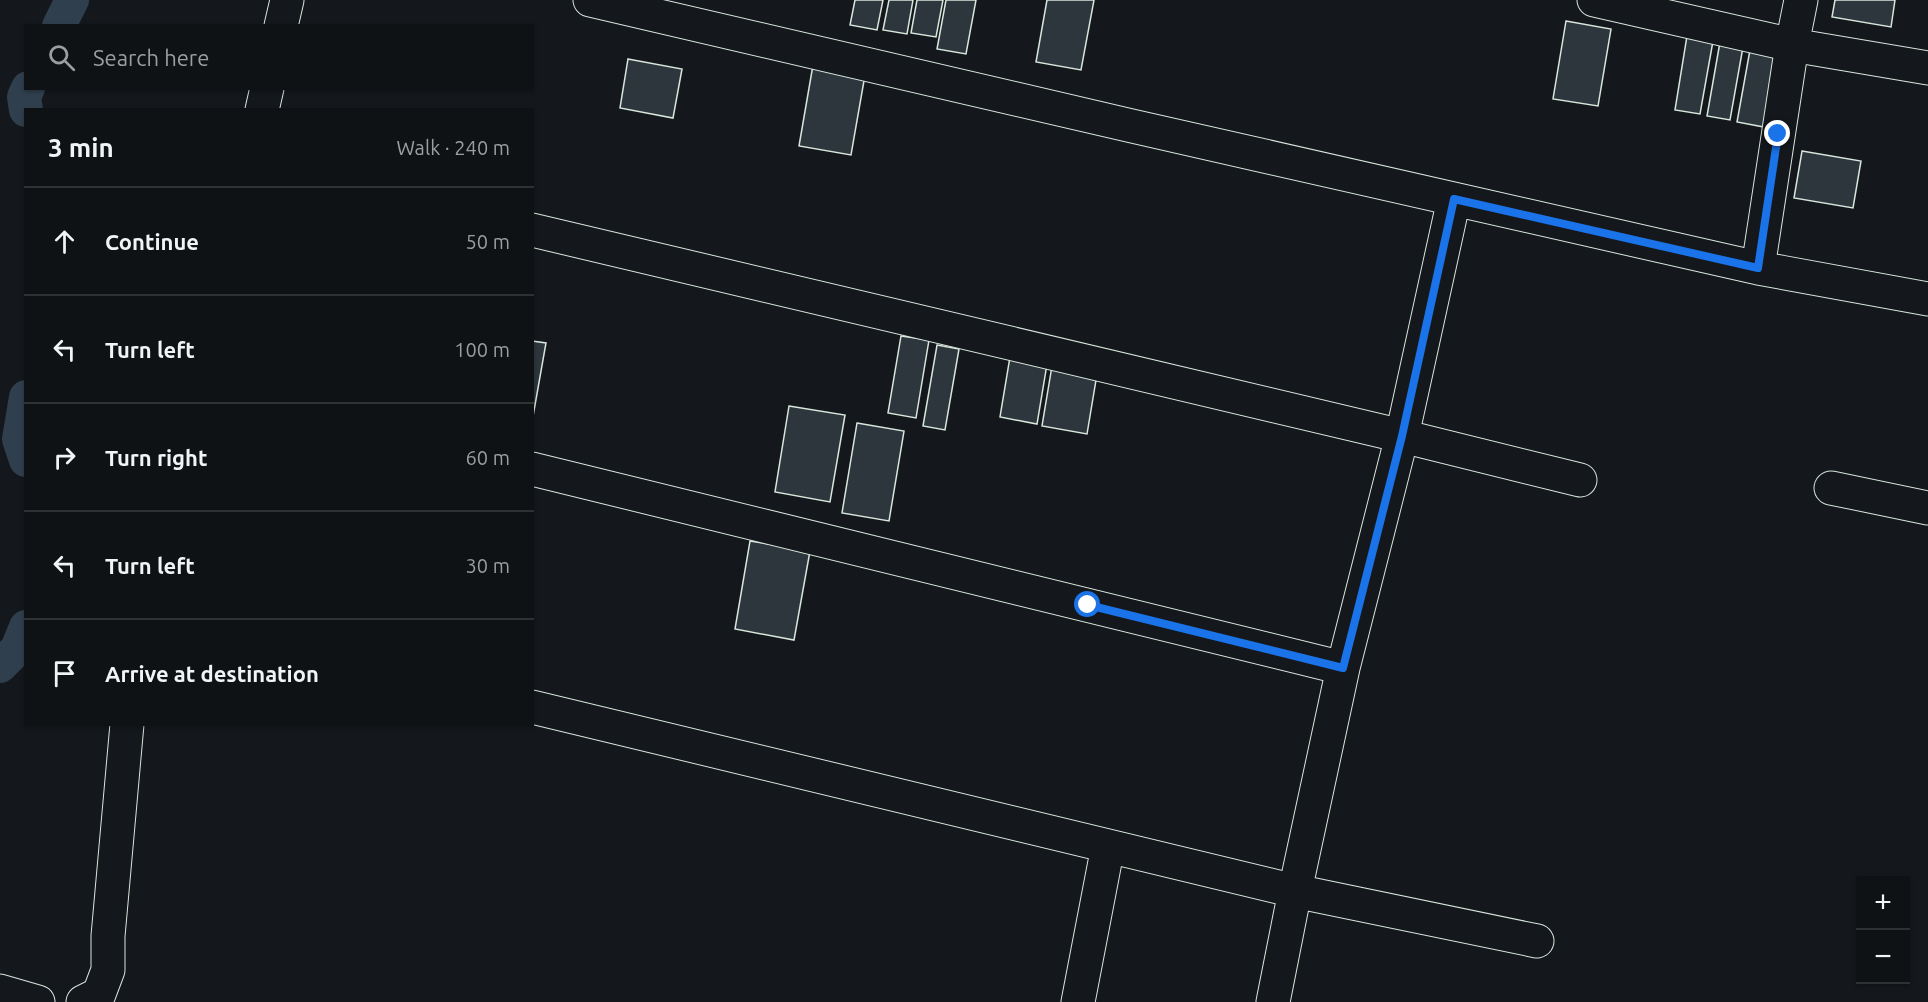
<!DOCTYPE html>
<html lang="en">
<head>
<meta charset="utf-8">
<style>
	body { margin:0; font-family:Ubuntu,sans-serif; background:#181b1e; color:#f1f3f6 }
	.controls { position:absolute; right:18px; bottom:18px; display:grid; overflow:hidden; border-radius:0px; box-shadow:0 2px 4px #0004 }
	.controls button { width:54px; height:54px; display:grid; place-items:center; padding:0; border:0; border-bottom:2px solid #2f3234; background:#0f1215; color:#f1f3f6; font:30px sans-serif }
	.stop { position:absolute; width:18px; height:18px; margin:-14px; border:4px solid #1a73e8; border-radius:50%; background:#fff }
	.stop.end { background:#1a73e8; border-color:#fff; box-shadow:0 2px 6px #0008 }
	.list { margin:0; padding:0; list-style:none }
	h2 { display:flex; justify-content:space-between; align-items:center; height:78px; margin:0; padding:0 24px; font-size:26px }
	h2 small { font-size:20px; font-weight:400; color:#9b9ea0 }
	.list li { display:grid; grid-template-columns:39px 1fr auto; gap:18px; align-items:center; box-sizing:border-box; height:108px; padding:0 24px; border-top:2px solid #2f3234 }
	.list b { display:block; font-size:22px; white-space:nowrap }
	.list em { font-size:20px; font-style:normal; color:#9b9ea0 }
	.icon { flex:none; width:33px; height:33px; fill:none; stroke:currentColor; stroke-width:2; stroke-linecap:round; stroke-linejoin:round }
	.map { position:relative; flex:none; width:1928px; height:1002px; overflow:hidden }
	.search { position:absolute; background:#0f1215; box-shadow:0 2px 4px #0004; left:24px; top:24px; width:510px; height:66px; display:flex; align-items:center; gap:15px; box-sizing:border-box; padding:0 21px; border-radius:0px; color:#9b9ea0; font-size:22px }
	.panel { position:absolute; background:#0f1215; box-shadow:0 2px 4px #0004; left:24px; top:108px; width:510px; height:618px; border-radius:0px }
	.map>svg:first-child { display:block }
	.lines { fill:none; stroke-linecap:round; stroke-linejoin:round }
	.canal { stroke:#2f3f4d; stroke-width:34 }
	.building { fill:#2c363c; stroke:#d8e6dc; stroke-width:1.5 }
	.minor-casing { stroke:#d8e6dc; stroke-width:35 }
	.minor { stroke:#14181c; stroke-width:33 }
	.route { stroke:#1a73e8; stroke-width:8 }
</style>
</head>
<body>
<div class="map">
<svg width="1928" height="1002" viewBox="0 0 1928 1002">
	<rect width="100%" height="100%" fill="#14181c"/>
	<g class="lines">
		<!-- canal -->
		<path class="canal" d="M59 26 72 0
			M26 110 24 97 28 88
			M26 397 19 439 26 460
			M0 666 17 649 26 627"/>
	</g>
	<!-- building -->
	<path class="building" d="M855 0H883L877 30 850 25Z
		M889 0H913L907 34 883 30Z
		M917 0H943L936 37 911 33Z
		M946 0H976L966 54 937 49Z
		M1047 0H1094L1081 70 1036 62Z
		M1835 0H1895L1891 27 1832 17Z
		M1566 21 1611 29 1598 106 1553 99Z
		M1687 36 1713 41 1700 114 1675 110Z
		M1720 42 1743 47 1730 120 1707 116Z
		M1750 50 1776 55 1764 127 1737 122Z
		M628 59 682 69 673 118 620 108Z
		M813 65 865 75 851 155 799 146Z
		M1802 151 1861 161 1853 208 1794 198Z
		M901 336 929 340 916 418 888 413Z
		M532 341 546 343 532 422Z
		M937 345 959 349 945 430 923 426Z
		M1010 357 1047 364 1037 424 1000 417Z
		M1052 366 1097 374 1087 434 1042 426Z
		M789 406 845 415 830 502 775 492Z
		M857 423 904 431 889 521 842 513Z
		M750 541 810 551 794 640 735 629Z"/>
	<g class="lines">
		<defs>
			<path id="minor" d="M590 0 1132 126 1758 268 1928 299
				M1594 0 1792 45 1928 68
				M281 26 287 0
				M262 110 267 88
				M532 230 1402 436 1580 480
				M1758 268 1792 45 1801 0
				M532 469 1343 668
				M1831 488 1928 508
				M532 707 1295 891 1537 941
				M0 991 38 1002
				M83 1002 99 994 108 970V936L127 724
				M1078 1002 1108 846
				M1273 1002 1295 891 1343 668 1402 436 1454 199"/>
		</defs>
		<!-- minor casing -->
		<use href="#minor" class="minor-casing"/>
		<!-- minor -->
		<use href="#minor" class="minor"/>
	</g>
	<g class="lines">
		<!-- route -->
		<path class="route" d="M1088 605 1343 668 1402 436 1454 199 1758 268 1778 134"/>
	</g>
</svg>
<div class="controls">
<button>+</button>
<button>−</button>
</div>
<div class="stop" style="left:1088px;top:605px"></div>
<div class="stop end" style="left:1778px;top:134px"></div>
<div class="search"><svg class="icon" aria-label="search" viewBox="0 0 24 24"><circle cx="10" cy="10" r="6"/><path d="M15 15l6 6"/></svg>Search here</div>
<section class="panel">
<h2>3 min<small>Walk · 240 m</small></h2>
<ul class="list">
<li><svg class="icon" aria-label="ahead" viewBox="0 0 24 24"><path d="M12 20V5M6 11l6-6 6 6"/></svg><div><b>Continue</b></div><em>50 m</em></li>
<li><svg class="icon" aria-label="left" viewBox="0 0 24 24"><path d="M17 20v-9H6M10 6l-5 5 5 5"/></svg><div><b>Turn left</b></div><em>100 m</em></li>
<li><svg class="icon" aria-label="right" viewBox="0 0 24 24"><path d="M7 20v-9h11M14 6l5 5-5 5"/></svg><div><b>Turn right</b></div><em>60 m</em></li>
<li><svg class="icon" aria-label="left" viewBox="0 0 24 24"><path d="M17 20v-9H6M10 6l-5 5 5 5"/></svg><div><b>Turn left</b></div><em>30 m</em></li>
<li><svg class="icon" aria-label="arrive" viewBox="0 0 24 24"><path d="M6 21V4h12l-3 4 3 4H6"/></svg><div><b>Arrive at destination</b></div></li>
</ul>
</section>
</div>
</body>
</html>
